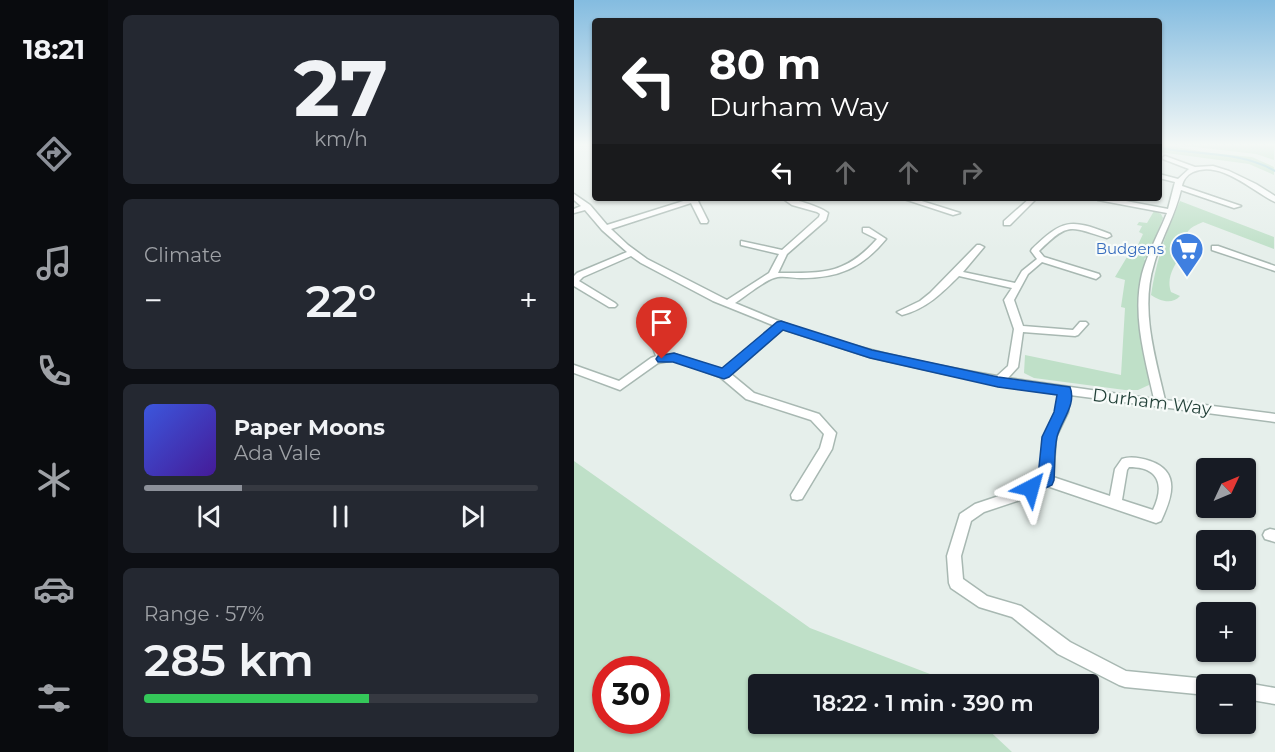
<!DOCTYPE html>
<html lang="en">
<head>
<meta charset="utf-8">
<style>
	body { margin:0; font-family:Montserrat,sans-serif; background:#242831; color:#f1f3f6; height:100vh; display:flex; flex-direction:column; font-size:22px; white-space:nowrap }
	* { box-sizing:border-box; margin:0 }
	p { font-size:20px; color:#9ea1a6 }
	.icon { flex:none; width:33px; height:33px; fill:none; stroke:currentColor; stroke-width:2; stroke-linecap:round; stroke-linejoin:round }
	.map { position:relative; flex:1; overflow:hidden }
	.sheet { display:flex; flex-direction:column; gap:15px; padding:15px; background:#0d0f14; width:466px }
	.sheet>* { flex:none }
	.banner { position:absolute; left:18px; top:18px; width:570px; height:183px; border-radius:6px; box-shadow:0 2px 4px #0004; background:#202124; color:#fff; overflow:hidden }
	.needle { width:39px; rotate:46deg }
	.tools { position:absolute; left:622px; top:458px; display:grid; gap:12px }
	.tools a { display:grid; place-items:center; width:60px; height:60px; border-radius:6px; background:#171b24; box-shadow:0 2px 4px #0004; font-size:30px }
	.speed { position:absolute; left:18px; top:656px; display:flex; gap:12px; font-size:30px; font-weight:700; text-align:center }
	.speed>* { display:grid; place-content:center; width:78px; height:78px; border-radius:50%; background:#171b24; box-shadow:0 2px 4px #0004; line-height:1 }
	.speed .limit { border:9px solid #d22; background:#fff; color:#111 }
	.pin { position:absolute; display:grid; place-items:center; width:51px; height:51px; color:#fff; margin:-62px -26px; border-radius:50% 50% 50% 0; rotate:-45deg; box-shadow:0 0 6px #0007 }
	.pin .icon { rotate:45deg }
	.me { position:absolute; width:66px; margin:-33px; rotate:39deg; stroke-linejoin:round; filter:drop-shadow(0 0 4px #0008) }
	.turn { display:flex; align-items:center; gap:21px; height:126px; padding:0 18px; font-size:27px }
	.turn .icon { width:78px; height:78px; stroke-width:2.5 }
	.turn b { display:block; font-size:42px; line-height:51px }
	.lanes { display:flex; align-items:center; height:57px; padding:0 18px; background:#0003; justify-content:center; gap:30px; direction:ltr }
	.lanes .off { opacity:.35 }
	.big { font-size:45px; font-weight:600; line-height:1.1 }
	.sheet .widget { flex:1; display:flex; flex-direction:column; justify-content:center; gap:9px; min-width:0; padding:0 21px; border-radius:9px; background:#242831 }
	.sheet .dial { align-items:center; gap:0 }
	.dial b { font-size:78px; line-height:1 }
	.song { display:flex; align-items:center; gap:18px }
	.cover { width:72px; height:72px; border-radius:9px; background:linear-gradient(135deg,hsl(230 70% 55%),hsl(260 70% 35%)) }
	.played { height:6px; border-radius:3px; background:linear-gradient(90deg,#8c9099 25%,#363941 25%) }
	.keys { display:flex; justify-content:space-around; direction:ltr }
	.heat { display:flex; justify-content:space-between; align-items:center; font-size:33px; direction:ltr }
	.charge { height:9px; border-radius:4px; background:linear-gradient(90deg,#34c759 57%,#363941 0) }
	.trip { position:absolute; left:174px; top:674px; width:351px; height:60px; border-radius:6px; background:#171b24; box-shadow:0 2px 4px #0004; font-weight:600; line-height:60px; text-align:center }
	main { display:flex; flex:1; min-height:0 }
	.tab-bar { display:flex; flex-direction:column; width:108px; justify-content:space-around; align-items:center; background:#090b0e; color:#9ea1a6 }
	.tab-bar .icon { width:42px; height:42px }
	.tab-bar .on { color:#8c9099 }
	.tab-bar b { font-size:27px; color:#f1f3f6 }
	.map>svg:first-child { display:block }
	.green { fill:#bfe0c8; fill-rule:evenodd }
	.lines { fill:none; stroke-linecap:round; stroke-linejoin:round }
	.stream { stroke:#8ec9d4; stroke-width:2 }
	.minor-casing { stroke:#a8b8b2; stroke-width:3 }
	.minor { fill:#fff; fill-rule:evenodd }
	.route { fill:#1a73e8; stroke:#114b97; stroke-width:1.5 }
	.labels { text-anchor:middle; stroke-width:4.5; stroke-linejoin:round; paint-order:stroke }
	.far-shop-label { font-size:15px; fill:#366cbe; stroke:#f7fbf9; text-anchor:end }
	.street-label { font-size:18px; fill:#24423a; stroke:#f7fbf9 }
</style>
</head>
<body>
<main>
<nav class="tab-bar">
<b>18:21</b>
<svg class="icon on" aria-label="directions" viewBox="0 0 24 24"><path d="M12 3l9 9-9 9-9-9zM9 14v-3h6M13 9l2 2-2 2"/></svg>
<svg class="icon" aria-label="music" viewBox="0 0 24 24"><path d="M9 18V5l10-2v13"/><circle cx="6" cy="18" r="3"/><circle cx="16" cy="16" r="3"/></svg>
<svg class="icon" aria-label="phone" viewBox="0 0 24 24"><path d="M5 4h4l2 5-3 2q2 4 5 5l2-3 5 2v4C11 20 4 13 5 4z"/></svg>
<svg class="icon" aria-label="climate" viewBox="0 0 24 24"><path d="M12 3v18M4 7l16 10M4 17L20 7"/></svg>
<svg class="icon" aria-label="car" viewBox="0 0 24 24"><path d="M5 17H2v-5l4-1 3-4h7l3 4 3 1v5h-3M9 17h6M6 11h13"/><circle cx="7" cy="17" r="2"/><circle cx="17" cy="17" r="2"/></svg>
<svg class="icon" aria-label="filters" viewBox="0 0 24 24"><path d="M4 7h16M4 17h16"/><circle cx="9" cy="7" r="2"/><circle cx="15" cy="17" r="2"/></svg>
</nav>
<section class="sheet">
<div class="widget dial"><b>27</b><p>km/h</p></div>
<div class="widget"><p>Climate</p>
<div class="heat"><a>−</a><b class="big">22°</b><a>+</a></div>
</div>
<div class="widget">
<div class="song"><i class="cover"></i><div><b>Paper Moons</b><p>Ada Vale</p></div></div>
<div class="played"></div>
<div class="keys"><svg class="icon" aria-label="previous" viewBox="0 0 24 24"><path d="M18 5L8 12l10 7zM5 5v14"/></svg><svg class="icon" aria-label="pause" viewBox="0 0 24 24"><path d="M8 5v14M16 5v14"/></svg><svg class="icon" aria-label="next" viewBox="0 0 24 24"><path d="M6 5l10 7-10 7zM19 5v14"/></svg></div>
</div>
<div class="widget"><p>Range · 57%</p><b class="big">285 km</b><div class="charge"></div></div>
</section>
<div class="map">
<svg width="701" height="752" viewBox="0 0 701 752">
	<rect width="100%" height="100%" fill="#e6efeb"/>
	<path class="green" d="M585 144 636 153 678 157 700 167V175L675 164 585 152Z
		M595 144H700V160L682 154Z
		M606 201 700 237V249L629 222C625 224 619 226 616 229 610 234 613 242 610 248 604 263 591 274 597 292L606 296C598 305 586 301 577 295 582 262 592 231 606 201Z
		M580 211 587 214 589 218 574 256 570 259 572 261 566 284 565 309 576 379 575 385 564 390H551L460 378 450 373 451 355 547 375 551 308 547 307 551 280 541 277 559 247H563L569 234 565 232 568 226 563 225 565 222 573 223Z
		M0 461 236 628 356 674 366 684H184V723H407L438 752H0ZM32 669H82V720H32Z"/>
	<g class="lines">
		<path class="stream" d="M585 148C623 155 667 151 701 171"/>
		<g class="minor-casing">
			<path id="minor" d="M591 156 621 167 639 166 655 171 682 184 701 196V202C678 191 647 160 619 172 613 175 609 180 608 186L667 206 660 208 607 190C601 216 587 238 580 264 566 309 581 356 591 400L701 414V422L496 395 494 412 482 437 479 477 536 496 541 469 548 459C557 456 567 458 576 461 608 472 597 499 587 521L582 523 473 486 446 500 410 512 397 521 387 556 389 579 413 596 447 606 496 642 552 671 633 679 639 681 640 684H633V695L551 687 545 685 484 654 438 617 405 607 377 588 375 583 373 556 386 514 401 504 437 492 466 477 470 437 482 412 485 394 428 385 424 386 419 383 376 375 296 357 209 329 157 374 180 393 245 414 262 433 258 449 228 499 223 500 218 499 217 495 246 448 250 434 237 420 172 399 146 377 100 360 84 363 46 390 0 373V365L45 381 77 358 82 356 76 339 81 336 86 339 92 355 100 354 148 370 201 326 139 301 67 263 57 256 9 277 5 281 41 303 43 305 41 307H35L0 286V276L3 273 53 252 28 230 11 210 0 213V209L7 206 0 200V194L16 205 33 225 119 198H129L124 201 134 221 133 223H127L117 203 37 229 54 245 73 259 153 300 195 273 205 254 167 245V241L208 250 245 217 246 214 243 212 218 205 208 198C218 198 245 206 254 213L252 220 213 254 204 273C249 273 271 275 303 239L289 232V228H295L312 239C288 268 265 278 227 278 219 278 207 275 200 278 190 281 170 297 161 303 181 311 201 320 221 327 286 350 355 365 423 376L434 366 440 329 430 300 438 288 385 276C368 293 352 309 328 315L323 312 346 301 356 293 403 245H406L410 247 389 272 441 283 448 271 463 259 457 251 458 249C488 220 496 218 536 234L537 236 533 238C496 227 495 221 465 251L470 257 525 274 526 276 522 279 468 262 454 274 440 300 449 326 499 330 506 322H512L514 324 504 335 501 336 449 332 444 367 434 378 580 399C571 358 558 315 568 274 574 252 585 233 593 213L524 200 521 198H536L594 209 601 182 585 178V174L604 179 615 169 589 159V157ZM555 467C585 467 591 485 579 510L548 500 553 470Z
				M327 198H338L386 213 379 215Z
				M456 198H463L436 225H430V221Z
				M638 246H644L701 266V271L638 250Z
				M696 529 701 530V542L691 539 689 535 691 531Z
				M672 683 701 688V704L672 699V684H669Z"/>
		</g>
		<use href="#minor" class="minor"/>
	</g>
	<linearGradient id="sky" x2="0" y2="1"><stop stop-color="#84bce0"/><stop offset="0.58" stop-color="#f4f8f6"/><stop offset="1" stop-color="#f4f8f6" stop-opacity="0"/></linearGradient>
	<rect width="701" height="249" fill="url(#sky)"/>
	<path class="route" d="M207 321 298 350 424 377 496 387C503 404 487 421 483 437 480 451 481 467 480 480L478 485 457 495 451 493 448 488 451 483 464 477 468 437 480 412 483 395 424 387 296 358 209 330 155 377 150 379 99 362H84L82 359 84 356 100 353 148 368 203 322Z"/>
	<defs>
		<g id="supermarket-pin" transform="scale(1.725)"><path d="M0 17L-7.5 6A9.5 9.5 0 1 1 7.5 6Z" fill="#3f7fe0" stroke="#f7fbf9"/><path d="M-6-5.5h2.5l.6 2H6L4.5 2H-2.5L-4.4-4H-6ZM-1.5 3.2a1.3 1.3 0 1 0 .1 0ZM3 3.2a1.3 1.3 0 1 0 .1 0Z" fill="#fff"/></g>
	</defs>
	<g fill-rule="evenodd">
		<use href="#supermarket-pin" x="613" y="249"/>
	</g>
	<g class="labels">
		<g class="far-shop-label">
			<text x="590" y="254">Budgens</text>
		</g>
		<g class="street-label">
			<text transform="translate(578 402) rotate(7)" y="6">Durham Way</text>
		</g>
	</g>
</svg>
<div class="tools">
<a><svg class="needle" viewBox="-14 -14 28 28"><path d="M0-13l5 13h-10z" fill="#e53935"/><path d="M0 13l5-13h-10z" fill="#9ea1a6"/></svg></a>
<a><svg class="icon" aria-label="sound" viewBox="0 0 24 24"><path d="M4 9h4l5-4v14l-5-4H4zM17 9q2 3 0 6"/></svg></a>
<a>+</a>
<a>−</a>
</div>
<div class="speed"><div class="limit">30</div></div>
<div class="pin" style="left:88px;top:359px;background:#d93025"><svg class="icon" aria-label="arrive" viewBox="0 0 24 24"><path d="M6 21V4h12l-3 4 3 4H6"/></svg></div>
<svg class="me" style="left:457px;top:488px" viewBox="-20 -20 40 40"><path d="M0-17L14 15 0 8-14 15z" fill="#1a73e8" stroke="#fff" stroke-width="4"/></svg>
<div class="trip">18:22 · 1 min · 390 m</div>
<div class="banner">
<div class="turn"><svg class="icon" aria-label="left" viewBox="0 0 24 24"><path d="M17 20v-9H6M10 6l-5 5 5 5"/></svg><div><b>80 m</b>Durham Way</div></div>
<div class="lanes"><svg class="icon" aria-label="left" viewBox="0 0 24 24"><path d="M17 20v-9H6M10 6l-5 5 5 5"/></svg><svg class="icon off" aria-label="ahead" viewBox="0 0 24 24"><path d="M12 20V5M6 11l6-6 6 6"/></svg><svg class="icon off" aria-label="ahead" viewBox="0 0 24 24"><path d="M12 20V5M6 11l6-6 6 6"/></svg><svg class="icon off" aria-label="right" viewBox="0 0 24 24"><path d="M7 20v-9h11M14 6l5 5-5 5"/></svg></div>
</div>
</div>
</main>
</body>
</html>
